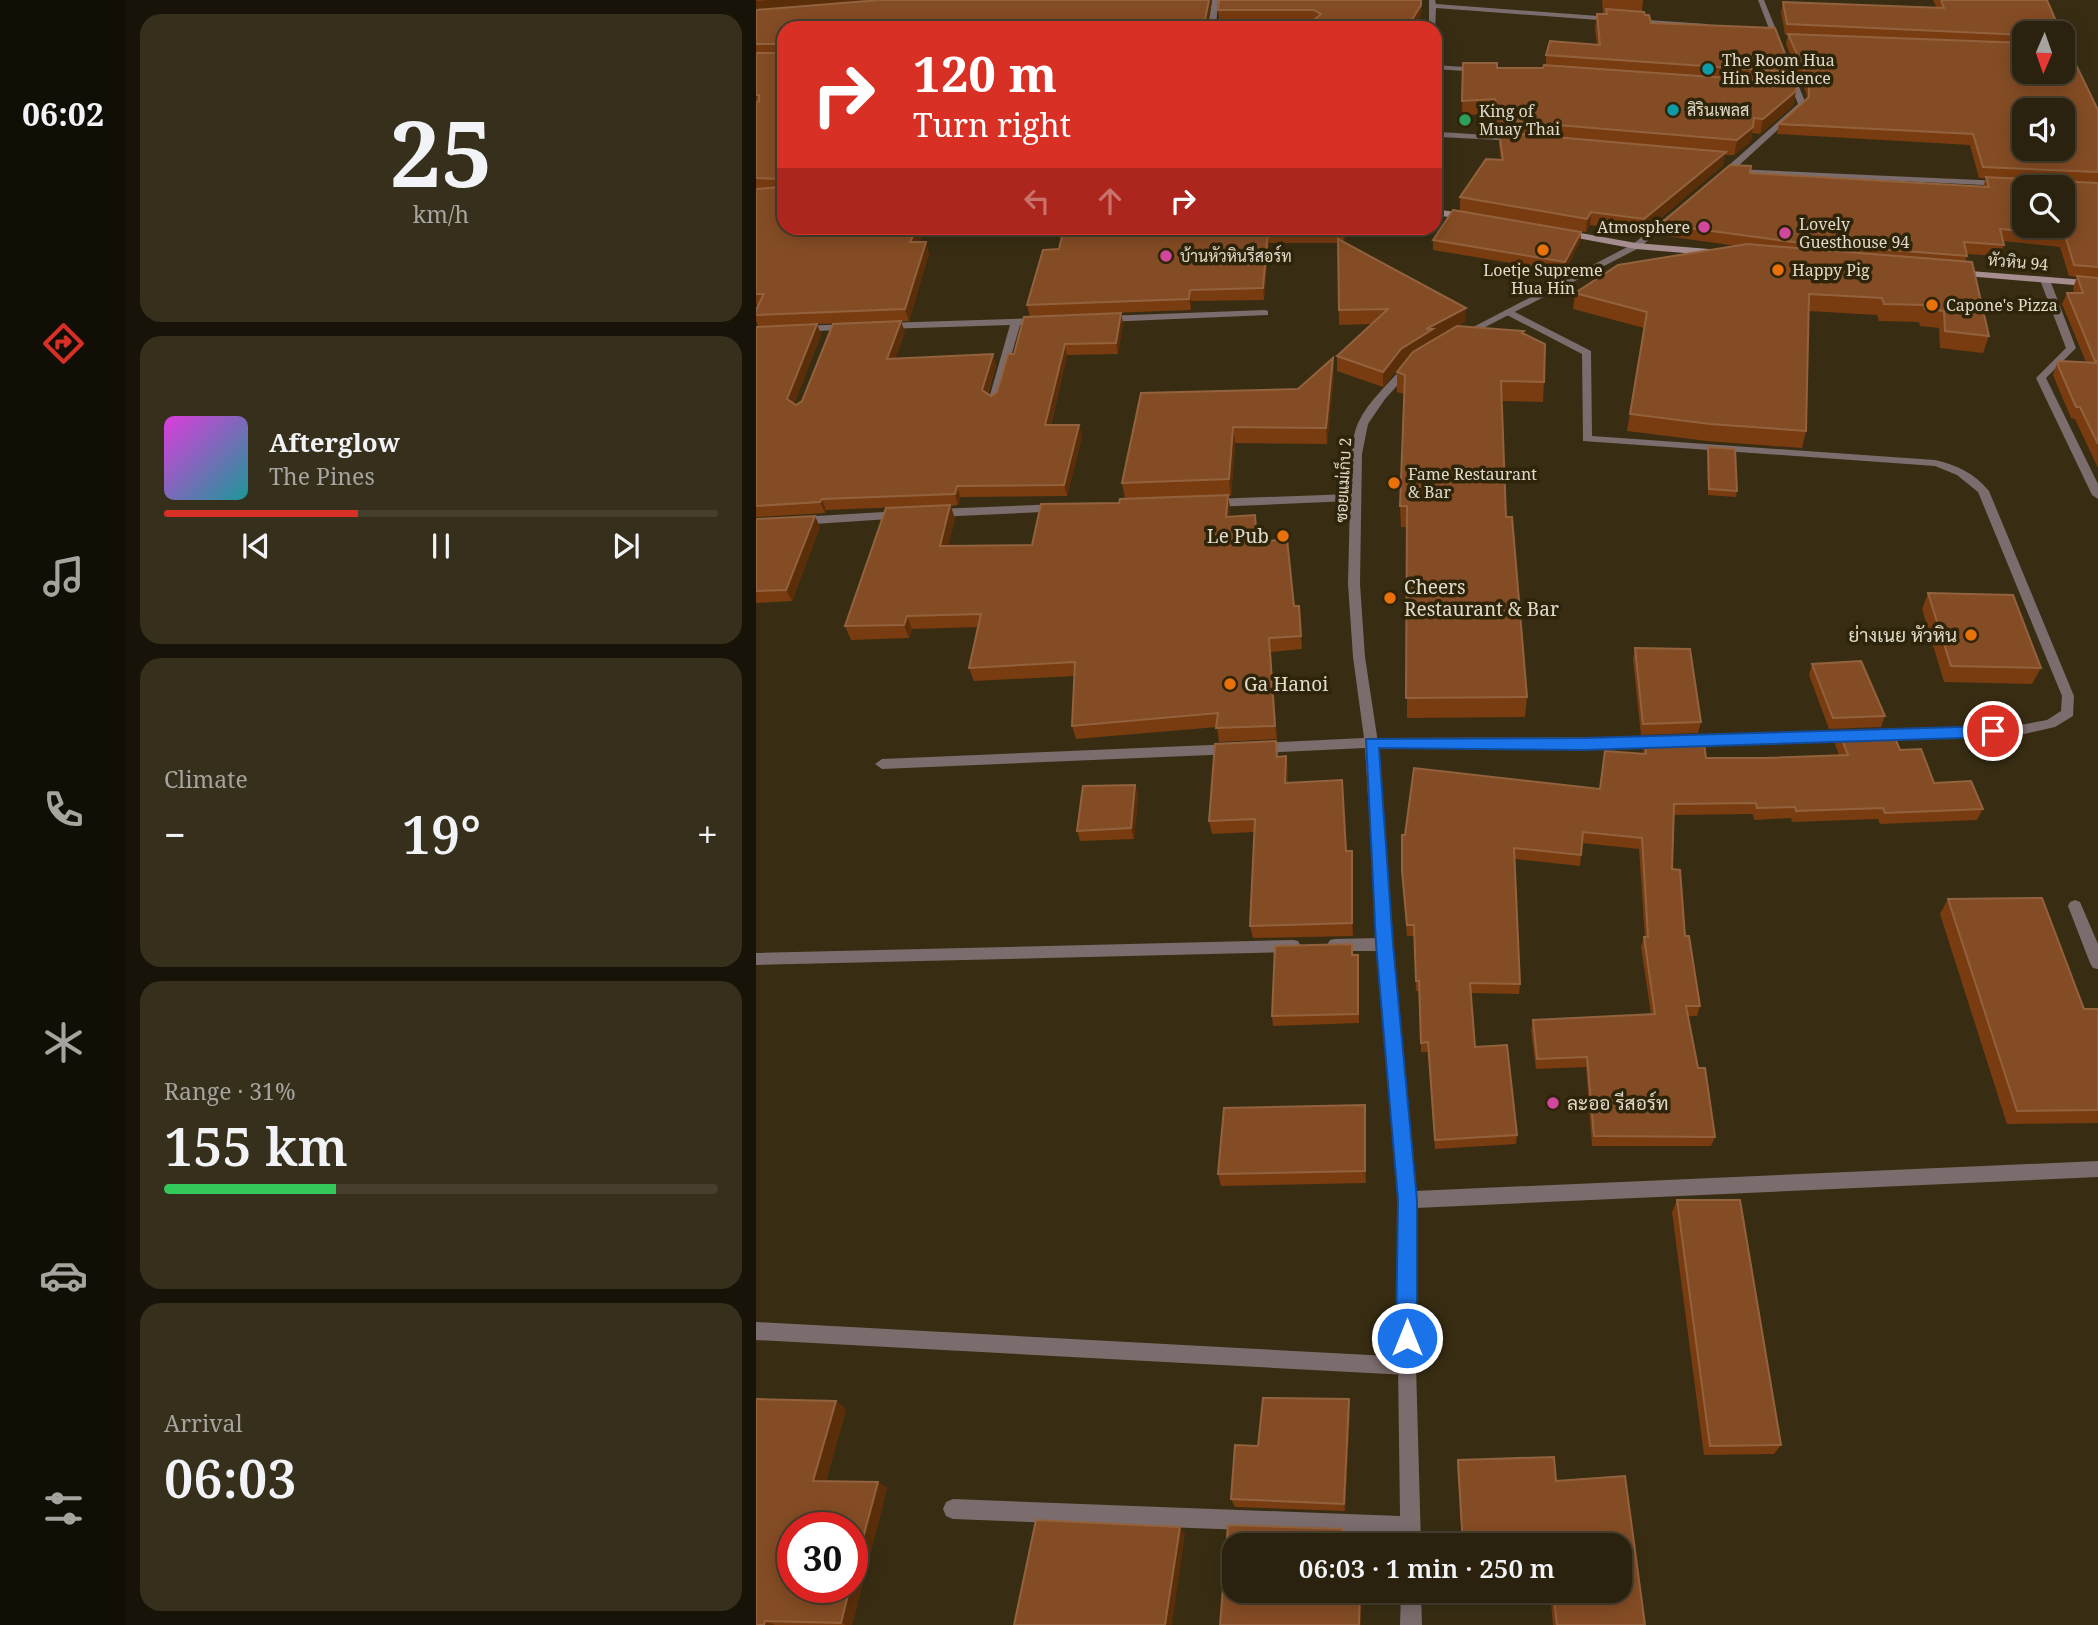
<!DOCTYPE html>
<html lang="en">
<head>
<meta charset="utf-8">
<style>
	body { margin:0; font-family:"Noto Serif",Sarabun,serif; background:#362f1c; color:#f1f3f6; height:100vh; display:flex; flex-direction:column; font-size:26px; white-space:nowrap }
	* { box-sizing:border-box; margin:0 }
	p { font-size:23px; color:#a5a49e }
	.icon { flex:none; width:38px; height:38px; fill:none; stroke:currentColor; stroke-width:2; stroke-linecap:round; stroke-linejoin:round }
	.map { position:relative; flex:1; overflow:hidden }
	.panel { display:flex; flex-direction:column; gap:14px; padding:14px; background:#171308; width:630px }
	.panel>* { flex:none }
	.top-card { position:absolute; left:21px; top:21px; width:665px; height:214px; border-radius:21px; box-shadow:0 4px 18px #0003,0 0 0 2px #463f2e; background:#d93025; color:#fff; overflow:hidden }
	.needle { width:46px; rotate:182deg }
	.tools { position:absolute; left:1256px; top:21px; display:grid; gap:14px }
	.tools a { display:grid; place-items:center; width:63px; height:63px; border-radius:14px; background:#2a220e; box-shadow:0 4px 18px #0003,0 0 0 2px #463f2e; font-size:35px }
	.speed { position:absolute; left:21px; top:1512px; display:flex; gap:14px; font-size:35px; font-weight:700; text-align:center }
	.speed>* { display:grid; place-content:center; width:91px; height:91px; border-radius:50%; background:#2a220e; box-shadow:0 4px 18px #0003,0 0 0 2px #463f2e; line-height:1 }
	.speed .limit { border:10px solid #d22; background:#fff; color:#111 }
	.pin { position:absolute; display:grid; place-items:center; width:60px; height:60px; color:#fff; margin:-30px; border:4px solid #fff; border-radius:50%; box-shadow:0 2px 7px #0007 }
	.me { position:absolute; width:77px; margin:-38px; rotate:0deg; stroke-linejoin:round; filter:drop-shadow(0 0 5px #0008) }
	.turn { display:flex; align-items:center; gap:24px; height:147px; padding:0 21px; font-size:32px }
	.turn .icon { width:91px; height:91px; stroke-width:2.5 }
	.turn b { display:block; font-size:49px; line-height:60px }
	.lanes { display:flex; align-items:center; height:66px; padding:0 21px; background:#0003; justify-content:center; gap:35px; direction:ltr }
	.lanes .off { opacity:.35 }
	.big { font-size:52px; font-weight:600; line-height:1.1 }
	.panel .widget { flex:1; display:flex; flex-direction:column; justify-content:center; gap:10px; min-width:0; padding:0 24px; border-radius:21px; background:#362f1c }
	.panel .dial { align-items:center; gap:0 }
	.dial b { font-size:91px; line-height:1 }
	.song { display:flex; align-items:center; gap:21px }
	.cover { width:84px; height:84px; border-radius:10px; background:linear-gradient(135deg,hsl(300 70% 55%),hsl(180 70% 35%)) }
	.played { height:7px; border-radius:4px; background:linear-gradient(90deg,#d93025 35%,#463f2e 35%) }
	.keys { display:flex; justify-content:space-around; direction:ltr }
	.heat { display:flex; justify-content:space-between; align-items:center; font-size:38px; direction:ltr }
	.charge { height:10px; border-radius:5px; background:linear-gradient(90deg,#34c759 31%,#463f2e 0) }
	.trip { position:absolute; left:466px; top:1533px; width:410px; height:70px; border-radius:21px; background:#2a220e; box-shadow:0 4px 18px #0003,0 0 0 2px #463f2e; font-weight:600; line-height:70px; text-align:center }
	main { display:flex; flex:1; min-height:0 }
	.tabs { display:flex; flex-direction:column; width:126px; justify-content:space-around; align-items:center; background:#110e06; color:#a5a49e }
	.tabs .icon { width:49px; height:49px }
	.tabs .current { color:#d93025 }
	.tabs b { font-size:32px; color:#f1f3f6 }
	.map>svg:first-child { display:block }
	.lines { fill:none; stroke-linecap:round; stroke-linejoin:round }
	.lane { fill:#7b6c6d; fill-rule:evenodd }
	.street { fill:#7b6c6d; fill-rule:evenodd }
	.secondary { fill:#a68e90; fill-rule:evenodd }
	.wall { fill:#793b10 }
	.shaded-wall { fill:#5a2e09 }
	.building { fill:#844c24; stroke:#92623e; stroke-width:2; fill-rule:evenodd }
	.route { fill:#1a73e8; stroke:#114b97; stroke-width:2 }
	.culture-dot { fill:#0f9aa8; stroke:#2e2409; stroke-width:2.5 }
	.leisure-dot { fill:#2e9e5b; stroke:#2e2409; stroke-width:2.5 }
	.hotel-dot { fill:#d1479c; stroke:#2e2409; stroke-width:2.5 }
	.food-dot { fill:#e8710a; stroke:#2e2409; stroke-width:2.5 }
	.labels { text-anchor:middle; stroke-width:7; stroke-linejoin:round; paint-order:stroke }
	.far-poi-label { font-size:16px; fill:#e0dacb; stroke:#2e2409; text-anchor:start }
	.far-street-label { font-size:16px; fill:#e0dacb; stroke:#2e2409 }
	.poi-label { font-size:19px; fill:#e0dacb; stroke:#2e2409; text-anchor:start }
</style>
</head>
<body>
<main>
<nav class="tabs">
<b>06:02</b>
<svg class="icon current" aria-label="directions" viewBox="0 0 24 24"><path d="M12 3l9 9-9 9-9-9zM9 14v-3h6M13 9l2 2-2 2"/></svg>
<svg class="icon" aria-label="music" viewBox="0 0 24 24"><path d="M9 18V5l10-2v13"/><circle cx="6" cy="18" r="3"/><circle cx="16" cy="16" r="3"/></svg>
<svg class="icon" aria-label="phone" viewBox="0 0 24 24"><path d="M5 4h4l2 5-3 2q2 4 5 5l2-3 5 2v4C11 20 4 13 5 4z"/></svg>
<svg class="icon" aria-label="climate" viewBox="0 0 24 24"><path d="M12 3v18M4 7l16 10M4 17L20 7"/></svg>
<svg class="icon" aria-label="car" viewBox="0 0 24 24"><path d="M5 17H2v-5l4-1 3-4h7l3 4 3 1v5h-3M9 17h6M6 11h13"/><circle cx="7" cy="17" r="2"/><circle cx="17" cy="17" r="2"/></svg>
<svg class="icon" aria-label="filters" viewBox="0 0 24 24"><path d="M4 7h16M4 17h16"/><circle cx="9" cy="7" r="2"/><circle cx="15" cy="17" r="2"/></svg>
</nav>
<section class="panel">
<div class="widget dial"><b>25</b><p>km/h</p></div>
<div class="widget">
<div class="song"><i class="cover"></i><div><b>Afterglow</b><p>The Pines</p></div></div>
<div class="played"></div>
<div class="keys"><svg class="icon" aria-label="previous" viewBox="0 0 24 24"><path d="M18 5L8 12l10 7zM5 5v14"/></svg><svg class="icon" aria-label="pause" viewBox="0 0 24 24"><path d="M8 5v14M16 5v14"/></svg><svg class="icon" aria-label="next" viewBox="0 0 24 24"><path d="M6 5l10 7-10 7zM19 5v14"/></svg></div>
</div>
<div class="widget"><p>Climate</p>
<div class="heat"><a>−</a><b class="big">19°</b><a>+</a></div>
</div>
<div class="widget"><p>Range · 31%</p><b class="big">155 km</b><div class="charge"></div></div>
<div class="widget"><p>Arrival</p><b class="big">06:03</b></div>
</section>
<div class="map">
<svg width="1342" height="1625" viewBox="0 0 1342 1625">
	<rect width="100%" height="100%" fill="#382d13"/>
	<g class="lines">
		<path class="lane" d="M749 310H755L835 351 836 436 1179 460C1201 465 1218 473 1233 491L1318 696 1317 716 1299 727 1264 735 1116 738 1114 735 1121 730 1264 725 1291 720 1305 711 1306 696 1222 492 1201 475 1179 466 827 441 826 354 749 314Z
			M1100 731 1107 736 1100 741 928 746 921 741 928 736Z
			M904 737 911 742 904 747 615 748 608 743 615 738Z
			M0 1322 651 1357 658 1359 660 1366 658 1373 651 1375 0 1340Z"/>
		<path class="street" d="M456 0H462L460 28H452Z
			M673 0H679L680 4 856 17 860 19 856 21 680 8 679 30 673 28Z
			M1002 0H1008L1050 104 979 169 1246 181 1249 182V186L974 173 969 178H963V174L1042 104Z
			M877 19 951 24 955 26 951 28 874 23Z
			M679 65 723 68 727 70 723 72 679 69Z
			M679 106 683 108 684 132 762 137 766 139 762 141 684 137 686 212 682 215 679 214Z
			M917 212 921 215 920 217 883 248 708 338 700 336 877 244Z
			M1289 277 1294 280 1320 348 1290 378 1342 484V499L1336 495 1280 378 1310 348 1284 280Z
			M509 310 512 311V315L349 322 344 319 349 316Z
			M284 318 289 321 287 323 264 325 242 402 237 405 232 402 254 325 129 329 124 326 129 323Z
			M95 324 98 325V329L45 332 40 329 45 326Z
			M654 363 659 366 629 399 612 424 606 454 604 584 609 657 622 743 637 944 659 1191 1342 1161V1177L660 1208V1366L665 1545H645V1536L197 1519 190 1516 187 1509 190 1502 197 1499 644 1516 642 1366V1200L622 951H579L574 950 571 945 574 940 579 939 621 938 609 748 501 753 494 748 501 743 608 738 597 657 592 584 594 501 456 507 450 503 456 499 594 494C595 472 593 444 602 423 613 400 634 382 650 364Z
			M303 504 307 505V511L180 517 174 513 180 509Z
			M145 511 151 515 149 518 43 525 37 521 43 517Z
			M478 744 485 749 478 754 126 769 119 764 126 759Z
			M1319 900 1324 902 1342 944V969L1337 968 1334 963 1312 906 1314 902Z
			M537 940 542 941 545 946 542 951 537 952 0 965V953Z
			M645 1591H665L666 1625H644Z"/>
		<path class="secondary" d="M679 209 712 214 716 217 712 220 679 215Z
			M808 230 880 243 965 250 970 253 965 256 880 249 805 235V231Z
			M1201 270 1342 281V287L1198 275 1196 273Z"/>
	</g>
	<path class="wall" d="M0 0H456L452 20H505L463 19 462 10 463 0H666L665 15 657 28H28V228H170L163 242 173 253 153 321 61 324 65 335 38 404 40 405 149 332 139 359 240 365 232 394 235 396 241 392 258 354 367 323 362 354 311 355 295 425H323L326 436 311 496 204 497 202 505 195 506 199 519 192 546 276 545 363 503 369 499 366 483 542 389 577 358 578 374 571 444 479 443 475 496H472L474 508 473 517 502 542 538 606H543L546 649 515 652 521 739 463 742 461 727 320 739 316 726 318 676 218 681 213 668 222 627 156 629 153 638 95 640 89 626 167 506 70 510 69 513 0 517V327L2 326 0 321V310L2 305H0Z
		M846 0H887L886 11 895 23 1036 72 1034 83 1040 91 1037 106 1004 134 996 133 995 141 978 155H969L967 165 887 233 834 225 830 232 704 211V197L745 160 743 145V135L741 134 739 114 706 115 707 63 741 68H787L790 65V55L841 45 839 29 841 14H847Z
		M1177 0H1291L1269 33V72L1342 110V468L1319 419 1315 418 1297 375 1301 363 1330 362 1306 304 1311 293H1318L1317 288 1321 277 1313 276 1304 247 1247 241 1248 245 1244 256 1211 254V256L1209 262 1233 336 1227 353 1184 348 1183 328 1164 326 1163 322 1123 321 1121 315 1053 311 1050 431 1046 448 951 441 871 431 888 328 817 309 819 293 981 246 903 235 904 224 994 173 1227 187 1230 178H1223L1214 145 1021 134 1023 124 1051 99 1050 92 1030 44 1032 35H1029L1025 12 1027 2 1181 8Z
		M380 228H590L588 242 709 322 702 326 768 331V334L788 382 787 402 745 401 750 517 771 697 769 717 651 718V527H645L644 506 648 394 641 392V372L649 362 646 364 627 387 581 371V356L615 324 583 325 582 243H513L508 300 435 301V310L274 316 271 305 303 249Z
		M825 232 824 242 808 272 677 250V240Z
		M952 447 981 491 980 497 952 495 951 452Z
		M0 519 64 527 36 601 0 603Z
		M1172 593 1285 668 1276 684 1188 682 1166 609Z
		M879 648 945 722 942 733 885 735 877 659Z
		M1056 664 1129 716 1125 727 1073 729 1053 675Z
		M1083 732 1144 750 1178 783 1227 809 1221 820 1124 824 1122 819 1036 822 1035 818 998 820 997 814 918 815 916 869 944 1006 941 1016H932L942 1068 959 1137 955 1146H836L830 1067 780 1069 775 1030 777 1020 895 1014 885 947 888 937H889L883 849 826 843 824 866 759 859 764 984 763 994 715 993 719 1047 761 1135 760 1144 679 1149 672 1052H665L664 991H660L658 936H651L647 882 646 835 843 789 887 753 889 738 950 758H1008L1083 755 1079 744Z
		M530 756 532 770V783L590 851 597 864V936L497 938 494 926 499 832 456 834 453 821 522 757Z
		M379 785 382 795 378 839 324 841 321 831Z
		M1192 899 1328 1009H1342V1123L1251 1124 1184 914Z
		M597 955 603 965V1023L517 1026 516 1016Z
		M609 1105 610 1118V1183L465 1186 462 1174Z
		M921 1200 1025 1445 1018 1454 948 1455 916 1212Z
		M593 1399 594 1409 589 1511 479 1507 475 1499 502 1446Z
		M90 1409 70 1481 122 1482 131 1488 96 1625H0Z
		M798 1457 800 1481 869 1476 889 1625H797L794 1591H863V1545H706L701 1468 702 1460Z"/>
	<path class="shaded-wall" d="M15 0H132L0 11V1Z
		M453 0H456L451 28 449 20Z
		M665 0V15L657 28H651Z
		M1040 91 1037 106 1004 134 1007 119Z
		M997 127 995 141 978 155 981 140Z
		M970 152 967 165 887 233 888 219Z
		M835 212 834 225 830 232 831 219Z
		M161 228H170L157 254 154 242Z
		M588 228H590L588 243 587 232Z
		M512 232 513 243 508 300 507 288Z
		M825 232 824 242 808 272 809 262Z
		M170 242 173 253 153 321 149 309Z
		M434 290 435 301V310L433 299Z
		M710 308 709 322 677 340V344L646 364 627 387V372L645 349 670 329Z
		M365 313 367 323 362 354 360 343Z
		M145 321 149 332 135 370 131 359Z
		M61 324 65 335 36 410 31 399Z
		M309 344 311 355 292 436 289 425Z
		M237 354 240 365 229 401 226 390Z
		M577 358 578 374 571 444 570 428Z
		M323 425 326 436 311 496 308 485Z
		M477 427 479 443 475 496 473 479Z
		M201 486 204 497 202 505 199 494Z
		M472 495 474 508 472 530 470 517Z
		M66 499 70 510 69 513 64 502Z
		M194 505 199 519 189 559 184 546Z
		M59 516 64 527 36 601 30 590Z
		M151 616 156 629 153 638 148 625Z
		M513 638 515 652 521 739 519 726Z
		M530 756 532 770 531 797 529 783Z
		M379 785 382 795 378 839 375 828Z
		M596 851 597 864V936L596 923Z
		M609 1105 610 1118V1183L609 1171Z
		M593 1399 594 1409 589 1511 588 1504Z
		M80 1401 90 1409 68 1488 57 1481Z
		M122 1482 131 1488 96 1625H90L85 1623 94 1587H96V1579Z
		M424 1527 429 1534 416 1625H409Z
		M604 1591H606L605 1625H603Z
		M9 1621 19 1625H8Z"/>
	<path class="building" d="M124 0H453L449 20H558L565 14 558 10H462L463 0H665V5L651 28H28V228H161L154 242H170L149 309 0 315V310L8 294H0V189L26 187 24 179 0 178V102L3 101V95H0V53H24L27 51 25 44H0V10Z
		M1185 0H1291L1305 33H1269V35L1031 24 1027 2 1188 8Z
		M850 9 888 12 889 15H893L895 23 1019 28 1036 72 790 55 794 41 844 45 841 14H851Z
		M1032 34 1269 43V72H1307V38L1342 110V172L1227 167 1217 134 1023 124 1053 97V81ZM1269 110H1307V149H1269Z
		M707 63H741V68H787L788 65 1040 83V91L1007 119 998 118 997 127 981 140 742 120 739 99 706 101Z
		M743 132 970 152 888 219 835 212 831 219 704 197 730 159 747 160Z
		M974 165 995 166 994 173 1233 187 1230 177 1342 183V267L1318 265 1309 235 1244 229 1248 245 1208 242 1211 256 1037 242 904 224ZM1269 187H1307V226H1269Z
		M697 210 825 232 809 262 677 240Z
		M308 228H377H376H588L587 232H512L507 288 434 290 433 299 271 305 287 250 303 249Z
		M582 239 710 308 670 329H677L645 349 627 372 581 356 632 309 583 310Z
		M991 244 1216 262 1233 336 1189 331 1188 311 1169 309 1168 305 1128 304 1126 298 1053 294 1050 431 954 424 874 414 891 312 819 293 862 265Z
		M1321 276 1342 278V361H1339L1311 293H1327Z
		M365 313 360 343 309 344 289 425H323L308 485 201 486 199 494 66 499 64 502 0 506V327L61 324 31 399 40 405 46 401 77 324 145 321 131 359 237 354 226 390 235 396 241 392 252 354H258L268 317Z
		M701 326 768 331 766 333 789 344 788 382 745 381 750 517H756L771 697 650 698 651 506H644L649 375 641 372 657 352Z
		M577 358 570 428 477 427 473 479 366 483 385 393 542 389Z
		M1304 361 1342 363V444L1324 407H1320L1301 363Z
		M952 447 979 449 981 491 953 489Z
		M472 495 470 517 499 515 501 542 531 539 538 606H543L545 636 513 638 519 726 460 728 462 713 316 726 319 662 213 668 225 614 151 616 148 625 89 626 130 508 194 505 184 546 276 545 285 504 363 503 364 499Z
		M59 516 30 590 0 591V519Z
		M1172 593 1257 595 1285 668 1195 666Z
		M879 648 934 649 945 722 887 724Z
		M1105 661 1129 716 1077 718 1056 664Z
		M1136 731 1144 750 1165 749 1178 783 1215 781 1227 809 1129 813 1127 808 1040 811 1039 807 1001 808 1000 803 918 804 916 869 924 870 929 936H933L944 1006H930L942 1068H949L959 1137 838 1136 831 1057 781 1059 777 1020 899 1014 888 937H892L886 838 827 832 825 855 758 848 764 984 714 983 719 1047 751 1045 761 1135 679 1140 672 1042 665 1043 663 981H660L658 925H651L646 871V835H649L658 768 844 789 849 751 890 754 889 738 947 737 950 758H1008L1092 755 1083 732Z
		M520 741 521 757 530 756 529 783 586 780 590 851H596V923L494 926 499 819 453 821 459 744Z
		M379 785 375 828 321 831 327 786Z
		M1286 898 1328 1009H1342V1110L1261 1111 1192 899Z
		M596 944V955H602V1014L516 1016 519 946Z
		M609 1105V1171L462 1174 468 1108Z
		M921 1200H984L1025 1445 954 1446Z
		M507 1398 593 1399 588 1504 475 1499 479 1445 502 1446Z
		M0 1399 80 1401 57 1481 122 1482 96 1579V1528H37V1587H94L85 1623 9 1621 8 1625H0Z
		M798 1457 800 1481 869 1476 889 1625H801L797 1591H863V1545H792V1541L707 1545 702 1460Z
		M280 1520 424 1527 409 1625H258Z
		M472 1525 586 1529V1533H606L605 1545H478V1591H604L603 1625H464Z"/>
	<path class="route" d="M1237 726 1245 731 1237 737 828 750 623 748 637 944 661 1200V1338L658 1346 651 1349 643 1346 640 1338 642 1200 620 944 610 739 828 738Z"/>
	<g class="culture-dot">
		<circle cx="952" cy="69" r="7"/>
		<circle cx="917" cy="110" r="7"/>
	</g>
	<circle class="leisure-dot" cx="709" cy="120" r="7"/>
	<g class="hotel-dot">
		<circle cx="948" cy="227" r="7"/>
		<circle cx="1029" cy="233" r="7"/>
		<circle cx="410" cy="256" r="7"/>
		<circle cx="797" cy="1103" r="7"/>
	</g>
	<g class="food-dot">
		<circle cx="787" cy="250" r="7"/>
		<circle cx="1022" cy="270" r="7"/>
		<circle cx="1176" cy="305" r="7"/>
		<circle cx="638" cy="483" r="7"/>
		<circle cx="527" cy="536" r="7"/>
		<circle cx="634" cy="598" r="7"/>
		<circle cx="1215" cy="635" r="7"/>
		<circle cx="474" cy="684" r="7"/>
	</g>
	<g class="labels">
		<g class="far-poi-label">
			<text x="966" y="66">The Room Hua<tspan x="966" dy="18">Hin Residence</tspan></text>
			<text x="931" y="116">สิรินเพลส</text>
			<text x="723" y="117">King of<tspan x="723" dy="18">Muay Thai</tspan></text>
			<text x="1043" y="230">Lovely<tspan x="1043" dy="18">Guesthouse 94</tspan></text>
			<text x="934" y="233" text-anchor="end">Atmosphere</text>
			<text x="424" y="262">บ้านหัวหินรีสอร์ท</text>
			<text x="787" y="276" text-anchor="middle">Loetje Supreme<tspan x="787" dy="18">Hua Hin</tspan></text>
			<text x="1036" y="276">Happy Pig</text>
			<text x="1190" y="311">Capone's Pizza</text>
			<text x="652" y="480">Fame Restaurant<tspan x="652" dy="18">&amp; Bar</tspan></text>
		</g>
		<g class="far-street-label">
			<text transform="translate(1262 262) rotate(5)" y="6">หัวหิน 94</text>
			<text transform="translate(587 480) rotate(-87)" y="6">ซอยแม่เก็บ 2</text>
		</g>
		<g class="poi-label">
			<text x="513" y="543" text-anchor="end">Le Pub</text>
			<text x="648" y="594">Cheers<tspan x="648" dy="22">Restaurant &amp; Bar</tspan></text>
			<text x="1201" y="642" text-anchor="end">ย่างเนย หัวหิน</text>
			<text x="488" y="691">Ga Hanoi</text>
			<text x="811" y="1110">ละออ รีสอร์ท</text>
		</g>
	</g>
</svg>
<div class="tools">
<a><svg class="needle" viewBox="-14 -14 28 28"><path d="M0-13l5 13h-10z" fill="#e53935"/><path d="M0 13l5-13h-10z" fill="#a5a49e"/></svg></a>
<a><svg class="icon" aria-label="sound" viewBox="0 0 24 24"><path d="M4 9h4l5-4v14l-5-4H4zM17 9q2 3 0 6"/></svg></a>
<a><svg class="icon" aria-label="search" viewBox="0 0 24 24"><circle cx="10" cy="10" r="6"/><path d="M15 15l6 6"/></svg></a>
</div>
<div class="speed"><div class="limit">30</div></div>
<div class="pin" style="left:1237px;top:731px;background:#d93025"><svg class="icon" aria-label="arrive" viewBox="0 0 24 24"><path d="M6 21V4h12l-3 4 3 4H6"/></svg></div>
<svg class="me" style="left:651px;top:1338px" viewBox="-20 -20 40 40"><circle r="17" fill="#1a73e8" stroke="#fff" stroke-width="3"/><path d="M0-11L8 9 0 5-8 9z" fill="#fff"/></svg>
<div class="trip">06:03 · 1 min · 250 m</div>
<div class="top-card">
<div class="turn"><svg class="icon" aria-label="right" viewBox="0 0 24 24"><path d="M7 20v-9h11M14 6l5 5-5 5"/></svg><div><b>120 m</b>Turn right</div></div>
<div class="lanes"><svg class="icon off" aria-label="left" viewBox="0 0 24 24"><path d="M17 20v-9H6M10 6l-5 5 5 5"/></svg><svg class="icon off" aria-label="ahead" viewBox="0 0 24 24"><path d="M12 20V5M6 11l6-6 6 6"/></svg><svg class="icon" aria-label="right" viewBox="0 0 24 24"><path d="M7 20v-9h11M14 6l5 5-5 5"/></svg></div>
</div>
</div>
</main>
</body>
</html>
